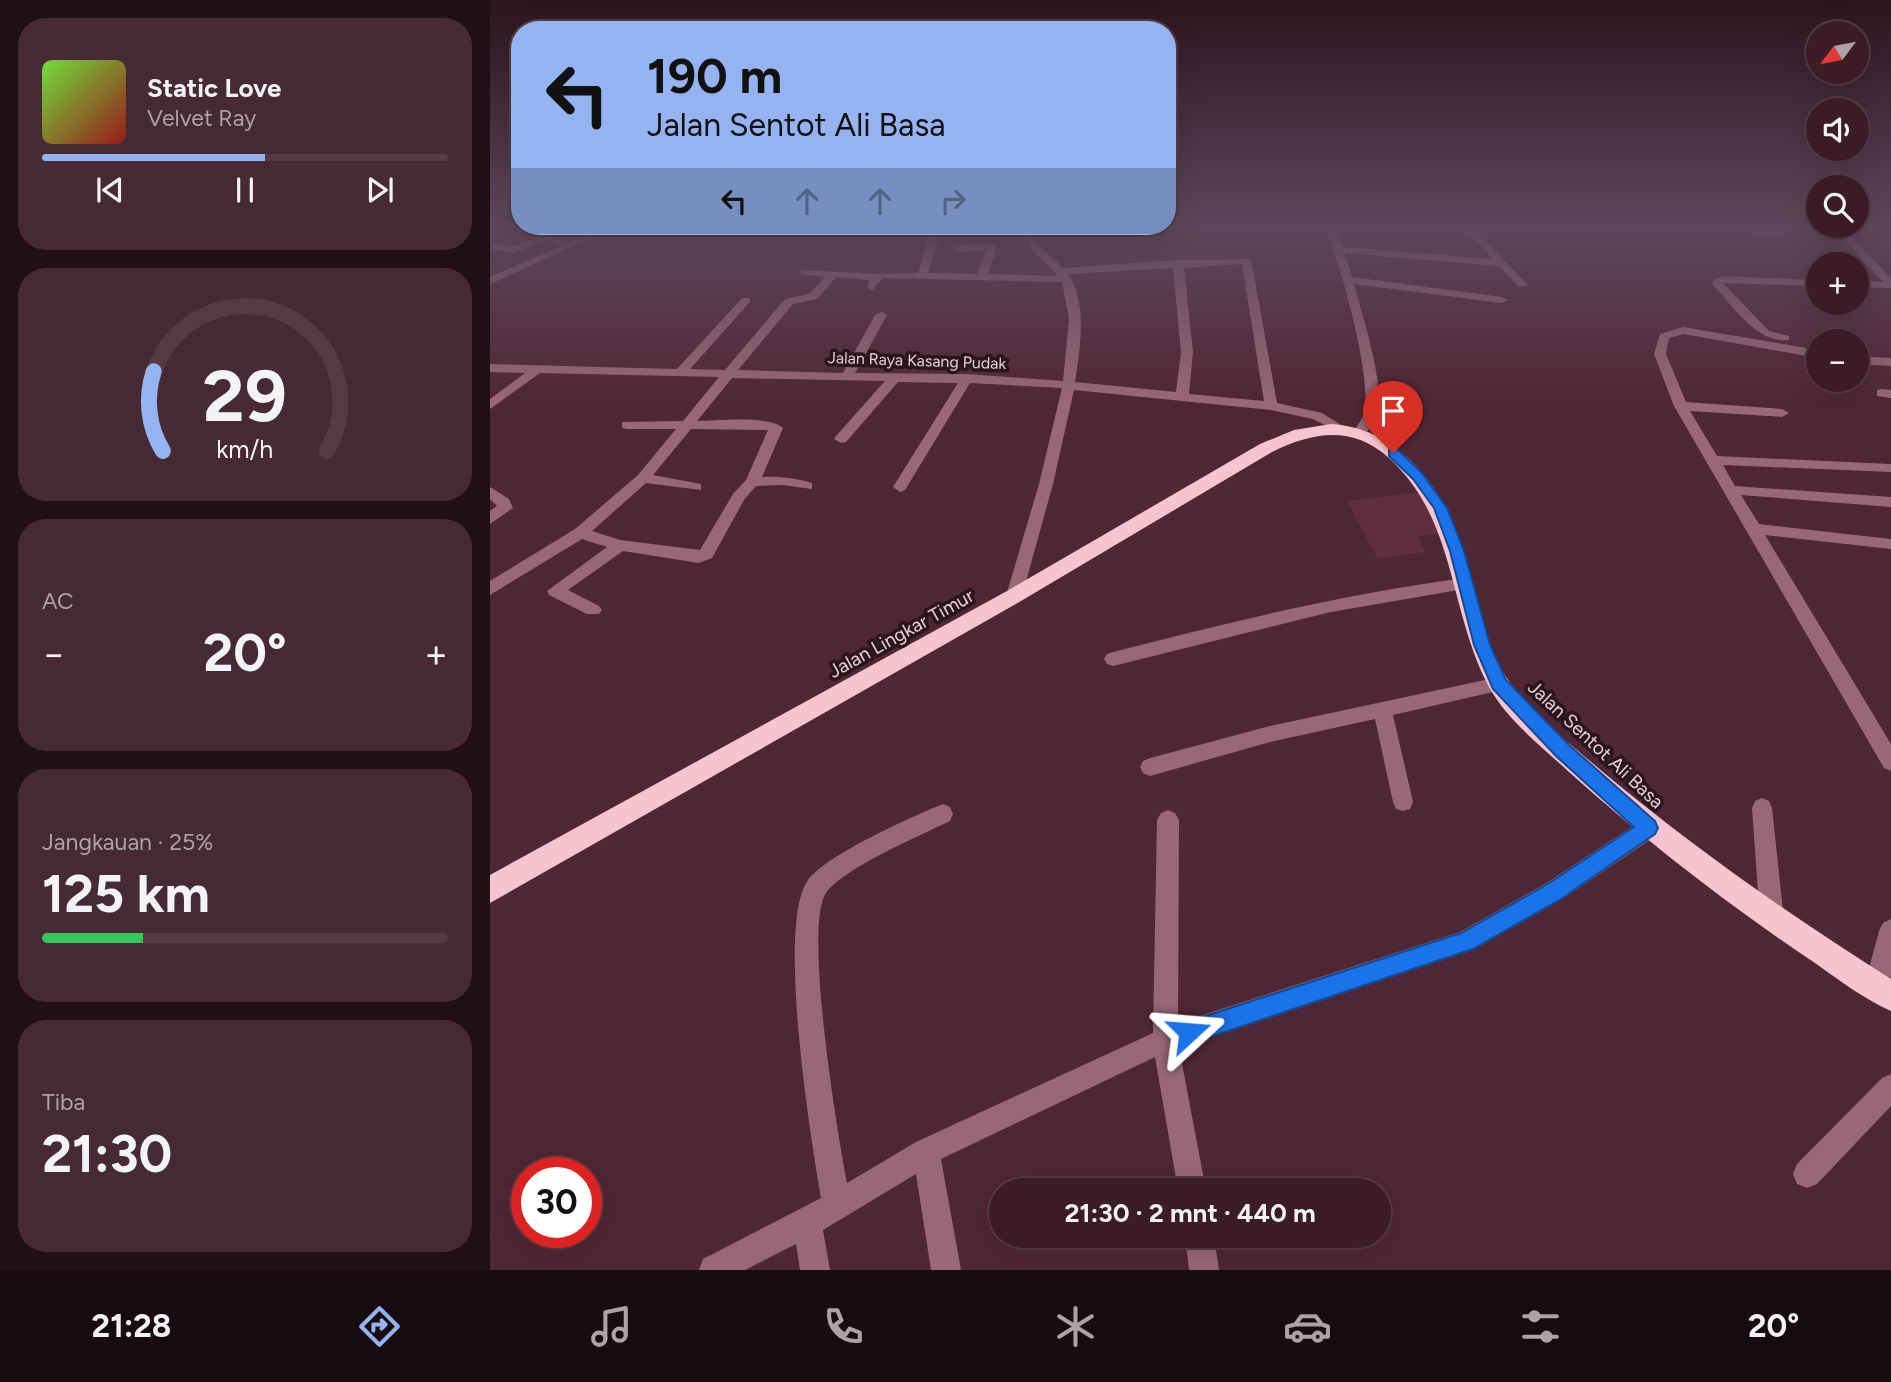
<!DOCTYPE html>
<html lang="id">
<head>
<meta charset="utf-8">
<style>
	body { margin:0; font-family:Figtree,sans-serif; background:#472a33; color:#f1f3f6; height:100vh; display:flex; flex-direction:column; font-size:26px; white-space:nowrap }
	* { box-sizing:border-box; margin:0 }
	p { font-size:23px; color:#aca2a7 }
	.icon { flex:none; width:38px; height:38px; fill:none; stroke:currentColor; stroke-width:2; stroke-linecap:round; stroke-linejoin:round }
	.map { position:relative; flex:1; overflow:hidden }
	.sheet { display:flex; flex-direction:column; gap:18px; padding:18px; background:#211015; width:490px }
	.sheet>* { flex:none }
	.top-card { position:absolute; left:21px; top:21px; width:665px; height:214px; border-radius:28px; box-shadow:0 7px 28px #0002,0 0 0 2px #553b44; background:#95b2f1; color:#111; overflow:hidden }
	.needle { width:46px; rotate:238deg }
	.tools { position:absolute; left:1316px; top:21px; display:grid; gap:14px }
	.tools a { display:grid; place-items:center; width:63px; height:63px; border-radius:50%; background:#3c1d27; box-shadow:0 7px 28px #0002,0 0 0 2px #553b44; font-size:35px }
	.speed { position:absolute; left:21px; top:1157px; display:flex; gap:14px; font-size:35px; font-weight:700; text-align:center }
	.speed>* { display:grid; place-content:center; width:91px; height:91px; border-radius:50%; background:#3c1d27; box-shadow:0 7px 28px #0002,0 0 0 2px #553b44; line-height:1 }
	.speed .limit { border:10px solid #d22; background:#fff; color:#111 }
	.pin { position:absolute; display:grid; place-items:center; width:60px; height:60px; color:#fff; margin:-72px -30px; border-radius:50% 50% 50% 0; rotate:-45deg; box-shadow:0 0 7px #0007 }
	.pin .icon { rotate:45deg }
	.me { position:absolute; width:77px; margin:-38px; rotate:71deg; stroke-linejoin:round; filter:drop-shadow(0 0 5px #0008) }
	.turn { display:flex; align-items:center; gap:24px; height:147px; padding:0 21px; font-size:32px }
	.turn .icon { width:91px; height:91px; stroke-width:2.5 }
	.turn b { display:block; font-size:49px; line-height:60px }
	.lanes { display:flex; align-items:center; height:66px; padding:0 21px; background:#0003; justify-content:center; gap:35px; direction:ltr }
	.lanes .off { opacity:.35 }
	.big { font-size:52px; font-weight:700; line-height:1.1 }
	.sheet .widget { flex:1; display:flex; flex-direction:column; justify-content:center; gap:10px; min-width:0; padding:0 24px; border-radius:28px; background:#472a33 }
	.sheet .dial { align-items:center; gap:0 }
	.dial svg { height:182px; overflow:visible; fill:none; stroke:#553b44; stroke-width:7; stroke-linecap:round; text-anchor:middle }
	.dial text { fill:#f1f3f6; stroke:none }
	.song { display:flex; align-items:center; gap:21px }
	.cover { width:84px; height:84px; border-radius:10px; background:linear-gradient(135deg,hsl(100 70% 55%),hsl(0 70% 35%)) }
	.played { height:7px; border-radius:4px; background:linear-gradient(90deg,#95b2f1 55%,#553b44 55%) }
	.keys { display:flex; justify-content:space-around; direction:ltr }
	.heat { display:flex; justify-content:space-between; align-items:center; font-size:38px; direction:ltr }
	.charge { height:10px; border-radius:5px; background:linear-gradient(90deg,#34c759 25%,#553b44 0) }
	.trip { position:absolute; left:499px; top:1178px; width:402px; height:70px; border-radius:35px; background:#3c1d27; box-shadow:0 7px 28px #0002,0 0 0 2px #553b44; font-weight:700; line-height:70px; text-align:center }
	.tab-bar { display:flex; height:112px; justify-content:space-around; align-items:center; background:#180c10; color:#aca2a7 }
	.tab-bar .icon { width:49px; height:49px }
	.tab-bar .on { color:#95b2f1 }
	.tab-bar b { font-size:32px; color:#f1f3f6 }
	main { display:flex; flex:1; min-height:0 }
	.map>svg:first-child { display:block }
	.built { fill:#5f2f3e }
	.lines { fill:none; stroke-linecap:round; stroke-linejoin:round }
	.minor { fill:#996876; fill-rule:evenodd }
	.highway { fill:#f6c4d1; fill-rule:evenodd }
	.route { fill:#1a73e8; stroke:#114b97; stroke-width:2 }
	.labels { text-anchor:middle; stroke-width:7; stroke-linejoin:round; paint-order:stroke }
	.far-street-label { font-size:16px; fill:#e8cdd4; stroke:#2a171c }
	.street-label { font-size:19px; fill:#e8cdd4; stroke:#2a171c }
</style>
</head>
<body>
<main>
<section class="sheet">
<div class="widget">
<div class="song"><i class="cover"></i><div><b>Static Love</b><p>Velvet Ray</p></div></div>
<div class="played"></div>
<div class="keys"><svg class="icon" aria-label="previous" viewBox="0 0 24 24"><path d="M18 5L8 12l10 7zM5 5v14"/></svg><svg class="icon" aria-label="pause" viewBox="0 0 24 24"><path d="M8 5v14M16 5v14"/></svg><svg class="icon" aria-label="next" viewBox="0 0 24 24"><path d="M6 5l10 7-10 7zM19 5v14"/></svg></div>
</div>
<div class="widget dial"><svg viewBox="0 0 100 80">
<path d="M14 69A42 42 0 1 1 86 69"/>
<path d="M14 69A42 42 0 0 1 10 34" stroke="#95b2f1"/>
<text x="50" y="56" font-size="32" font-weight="700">29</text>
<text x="50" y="72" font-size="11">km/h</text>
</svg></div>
<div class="widget"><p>AC</p>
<div class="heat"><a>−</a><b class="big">20°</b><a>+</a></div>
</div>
<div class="widget"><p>Jangkauan · 25%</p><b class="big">125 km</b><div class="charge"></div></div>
<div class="widget"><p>Tiba</p><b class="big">21:30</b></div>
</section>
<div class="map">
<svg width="1401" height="1270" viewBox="0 0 1401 1270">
	<rect width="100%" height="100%" fill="#502734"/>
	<path class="built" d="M929 492 949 534 928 536 935 552 888 559 857 501Z"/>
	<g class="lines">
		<path class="minor" d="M10 226C35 226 62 241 81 241 96 240 109 226 128 226L0 284V277L73 245 56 240 23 253 0 248V242L22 247 46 237Z
			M143 226H158L184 236 179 239Z
			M371 226H381L373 236H367Z
			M446 226H456L450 234 438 273 487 274 496 250 468 252 463 249C473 243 497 241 507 246L498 274 568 276 541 248 530 226H540L548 244 573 268 688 260 761 259 787 403 832 413 854 427 847 431 823 419 781 410 584 390 563 484 532 596 524 602 516 596 549 484 572 388 480 383 415 490 410 492 403 487 468 383 408 382 356 442 351 443 344 439 346 436 395 381 242 378 207 421C228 421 278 415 293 428L272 477C290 476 304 478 322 483V489L293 485 266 486 254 500 222 558 209 563 133 551 78 590 109 606 112 610 109 614H97L59 595 57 591 117 547 92 539 0 595V581L85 529 148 475 186 429H137L132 428V422L193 421 229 377 50 373 0 409V399L35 373 0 372V364L187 369 252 298H260V302L200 369 235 370 295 299 319 294 335 277 311 274V270L386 274 428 273 440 233ZM752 264 774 401 699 394 703 352 694 268ZM683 268 691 352 686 392 585 382C590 350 598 302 578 274ZM346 277 380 280 377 287 382 290 393 278 572 282 579 319 573 381 477 374 365 373 397 315 391 312 385 315 353 373 248 370 303 304 327 299ZM201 429 278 430 256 480 243 494 210 550 130 540 102 531 156 483 211 490V484L163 475Z
			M597 226H634L606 233Z
			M835 226H845L853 247 1002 259 971 226H981L1038 285 1029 287 1009 266 855 253 862 277 1012 297 1018 300 1012 303 864 284C872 314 894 382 888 410 886 419 880 427 875 435L870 436 863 432C868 425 874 417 875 408 880 369 850 264 835 226Z
			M1092 226H1120L1089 231V227Z
			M1183 226H1194L1189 229Z
			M1251 226H1262L1270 232 1316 226 1321 229 1268 238Z
			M1341 226H1351L1401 278V288L1367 287V281L1393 282Z
			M1233 276 1328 280V286L1233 283 1279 331 1299 336V340C1267 344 1243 306 1223 285V281Z
			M1193 327 1328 350V358L1194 334 1179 338 1176 354 1196 402 1292 409 1299 413 1292 417 1200 411 1227 456 1401 464V472L1233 465 1245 486 1401 497V507L1251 495 1269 524 1401 539V549L1275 535 1401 744V771L1394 768 1184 406 1164 354 1170 334Z
			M1367 356 1401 358V366L1367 364Z
			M1392 389 1401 390V398L1387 396V390Z
			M0 487 19 499 23 508 0 524V511L7 506 0 499Z
			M974 578 980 580 982 584 980 588 841 612 623 666 617 664 614 659 617 654 623 652C739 622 855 594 974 578Z
			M1009 677 1016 679 1018 684 1016 689 903 715 923 802 920 809 913 811 906 809 903 802 885 719 780 742 660 776 653 773 650 767 653 761 660 758 780 726Z
			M1272 798 1279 801 1282 808 1294 920 1290 928 1282 932 1274 928 1270 920 1262 808 1265 801Z
			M453 804 460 807 463 814 460 821C430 836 355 867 336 893 313 926 348 1137 357 1183L426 1142 663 1033 667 820 671 813 678 810 685 813 689 820 688 1023 970 932 1055 884 1151 821 1159 818 1167 821 1170 828 1167 835 1071 900 983 950 689 1048 716 1190H688L665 1057 451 1159 471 1270H441L426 1174 333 1230 340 1270H310L306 1244 255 1270H209L213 1259 331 1198C321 1140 286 924 318 880 336 855 423 816 453 804Z
			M1401 919V976L1395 996 1386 999 1377 996 1374 987 1389 931 1393 923Z
			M1401 1074V1106L1327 1184 1317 1188 1307 1184 1303 1174 1307 1164 1392 1078Z
			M695 1236H724L729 1270H699Z"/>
		<path class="highway" d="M841 424C872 426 897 438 920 460 988 525 971 609 1018 680 1043 716 1080 744 1113 772 1204 848 1301 916 1401 979V1011C1374 999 1349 980 1325 963 1238 905 1156 841 1079 772 1051 746 1018 721 999 687 958 610 967 520 899 458 862 425 823 432 782 452L531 601 0 903V875L517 591 770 444 804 430Z"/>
	</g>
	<linearGradient id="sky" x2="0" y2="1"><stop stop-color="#2c151d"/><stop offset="0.56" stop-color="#5e475c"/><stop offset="1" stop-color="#5e475c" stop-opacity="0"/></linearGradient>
	<rect width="1401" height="404" fill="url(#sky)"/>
	<path class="route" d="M899 450H908L932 473 957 508 974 551 1000 645 1016 680 1079 745 1165 821 1168 828 1165 834 1071 899 983 949 699 1044 691 1040 688 1032 691 1024 971 933 1056 885 1144 827 1066 756 1003 689 984 645 960 551 944 508 923 479 899 456Z"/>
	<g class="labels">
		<g class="far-street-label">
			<text transform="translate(427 360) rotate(2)" y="6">Jalan Raya Kasang Pudak</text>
		</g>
		<g class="street-label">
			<text transform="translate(411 633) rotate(-29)" y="7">Jalan Lingkar Timur</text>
			<text transform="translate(1106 744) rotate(43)" y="7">Jalan Sentot Ali Basa</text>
		</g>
	</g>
</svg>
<div class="tools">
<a><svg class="needle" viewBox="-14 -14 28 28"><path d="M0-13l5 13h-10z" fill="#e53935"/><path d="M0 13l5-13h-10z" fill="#aca2a7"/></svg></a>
<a><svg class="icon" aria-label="sound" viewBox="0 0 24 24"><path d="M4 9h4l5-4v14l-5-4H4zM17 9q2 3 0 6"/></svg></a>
<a><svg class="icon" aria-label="search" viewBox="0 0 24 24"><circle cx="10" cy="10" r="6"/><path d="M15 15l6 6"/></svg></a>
<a>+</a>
<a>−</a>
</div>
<div class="speed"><div class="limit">30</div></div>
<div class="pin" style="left:903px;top:453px;background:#d93025"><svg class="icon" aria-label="arrive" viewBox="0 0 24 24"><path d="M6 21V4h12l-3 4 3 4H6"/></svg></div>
<svg class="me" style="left:699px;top:1032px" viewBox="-20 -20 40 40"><path d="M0-17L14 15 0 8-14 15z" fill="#1a73e8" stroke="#fff" stroke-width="4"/></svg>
<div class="trip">21:30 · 2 mnt · 440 m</div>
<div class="top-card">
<div class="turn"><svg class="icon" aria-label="left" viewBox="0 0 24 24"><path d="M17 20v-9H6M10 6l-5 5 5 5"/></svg><div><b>190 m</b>Jalan Sentot Ali Basa</div></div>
<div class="lanes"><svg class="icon" aria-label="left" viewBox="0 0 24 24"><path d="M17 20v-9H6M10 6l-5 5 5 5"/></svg><svg class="icon off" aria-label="ahead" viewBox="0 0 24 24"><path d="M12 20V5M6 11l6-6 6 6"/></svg><svg class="icon off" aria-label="ahead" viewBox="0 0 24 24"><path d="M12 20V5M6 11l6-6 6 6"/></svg><svg class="icon off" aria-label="right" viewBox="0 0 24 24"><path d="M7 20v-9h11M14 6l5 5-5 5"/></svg></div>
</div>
</div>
</main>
<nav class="tab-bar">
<b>21:28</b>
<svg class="icon on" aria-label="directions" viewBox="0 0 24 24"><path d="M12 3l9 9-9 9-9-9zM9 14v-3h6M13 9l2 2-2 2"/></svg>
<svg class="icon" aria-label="music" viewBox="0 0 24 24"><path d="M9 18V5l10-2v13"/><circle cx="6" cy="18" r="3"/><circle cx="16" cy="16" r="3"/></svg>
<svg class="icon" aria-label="phone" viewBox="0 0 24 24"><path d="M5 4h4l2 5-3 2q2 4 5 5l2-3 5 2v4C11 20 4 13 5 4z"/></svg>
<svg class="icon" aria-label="climate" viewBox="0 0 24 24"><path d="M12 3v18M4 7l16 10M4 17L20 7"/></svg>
<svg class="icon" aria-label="car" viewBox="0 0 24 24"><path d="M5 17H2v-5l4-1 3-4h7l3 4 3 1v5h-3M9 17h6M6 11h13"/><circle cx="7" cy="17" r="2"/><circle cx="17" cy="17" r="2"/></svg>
<svg class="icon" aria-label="filters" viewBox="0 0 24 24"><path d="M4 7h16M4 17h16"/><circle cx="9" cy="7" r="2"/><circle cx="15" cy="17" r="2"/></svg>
<b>20°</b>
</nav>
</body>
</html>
